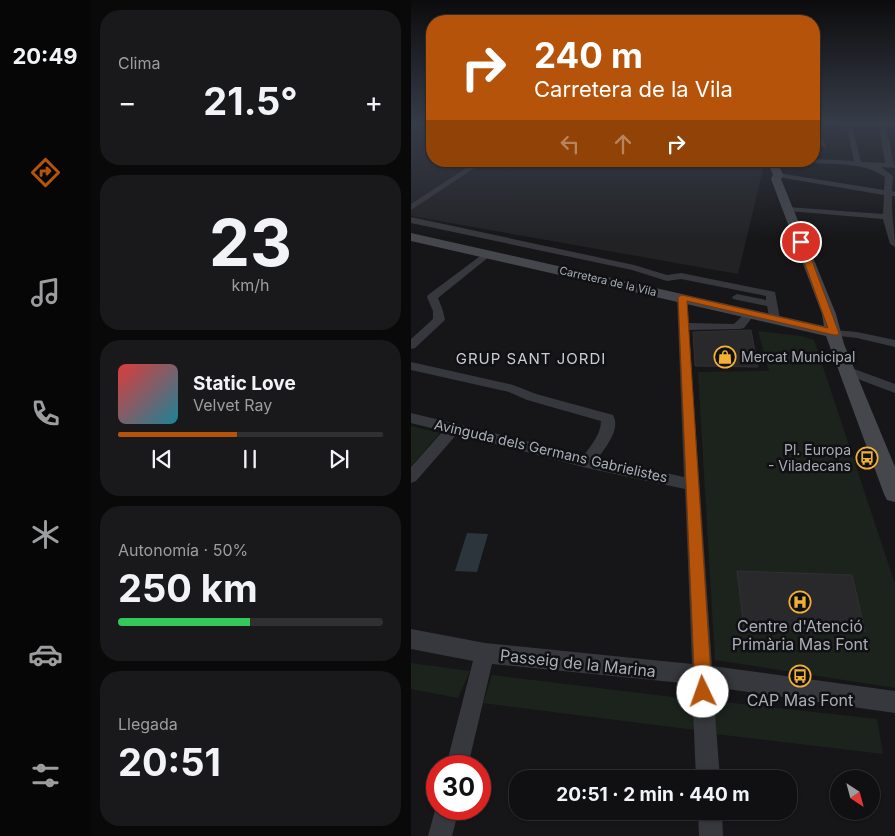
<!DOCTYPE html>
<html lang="es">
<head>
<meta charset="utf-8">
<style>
	body { margin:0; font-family:Inter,sans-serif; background:#19191b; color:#f1f3f6; height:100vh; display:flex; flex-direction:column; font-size:19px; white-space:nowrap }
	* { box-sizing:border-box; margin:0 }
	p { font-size:16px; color:#9c9d9f }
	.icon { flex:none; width:28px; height:28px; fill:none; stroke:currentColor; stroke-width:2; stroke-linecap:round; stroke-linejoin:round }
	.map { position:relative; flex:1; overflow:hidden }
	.drawer { display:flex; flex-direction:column; gap:10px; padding:10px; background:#09090a; width:321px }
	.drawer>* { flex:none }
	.banner { position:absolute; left:15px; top:15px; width:394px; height:152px; border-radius:20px; box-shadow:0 1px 4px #0004,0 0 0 1px #303032; background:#b45309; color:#fff; overflow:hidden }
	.needle { width:32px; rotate:144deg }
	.buttons { position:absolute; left:419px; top:770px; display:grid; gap:10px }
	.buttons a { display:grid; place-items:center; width:50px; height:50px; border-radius:50%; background:#101012; box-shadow:0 1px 4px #0004,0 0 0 1px #303032; font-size:25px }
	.speed { position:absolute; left:15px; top:755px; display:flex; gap:10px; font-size:25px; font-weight:700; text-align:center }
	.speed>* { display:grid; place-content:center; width:65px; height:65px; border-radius:50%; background:#101012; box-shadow:0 1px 4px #0004,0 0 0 1px #303032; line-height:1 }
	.speed .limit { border:8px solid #d22; background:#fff; color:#111 }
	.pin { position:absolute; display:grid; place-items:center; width:42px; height:42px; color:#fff; margin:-21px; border:2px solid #fff; border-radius:50%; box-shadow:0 1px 5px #0007 }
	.me { position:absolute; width:55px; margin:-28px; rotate:357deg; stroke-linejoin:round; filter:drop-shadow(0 0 4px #0008) }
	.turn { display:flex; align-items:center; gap:18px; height:105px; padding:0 25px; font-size:22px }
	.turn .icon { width:65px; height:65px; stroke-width:2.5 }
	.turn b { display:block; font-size:35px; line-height:42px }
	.lanes { display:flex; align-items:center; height:48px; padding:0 25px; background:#0003; justify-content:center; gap:25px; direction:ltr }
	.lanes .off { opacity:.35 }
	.big { font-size:38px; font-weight:700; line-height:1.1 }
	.drawer .card { flex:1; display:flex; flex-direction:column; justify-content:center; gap:8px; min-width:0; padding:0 18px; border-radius:20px; background:#19191b }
	.drawer .dial { align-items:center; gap:0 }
	.dial b { font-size:65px; line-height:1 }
	.song { display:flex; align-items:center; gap:15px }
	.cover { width:60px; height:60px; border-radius:8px; background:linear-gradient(135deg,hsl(0 70% 55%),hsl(190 70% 35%)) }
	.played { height:5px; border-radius:2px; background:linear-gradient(90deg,#b45309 45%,#303032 45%) }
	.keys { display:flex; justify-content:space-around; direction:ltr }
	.heat { display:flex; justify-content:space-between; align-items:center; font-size:28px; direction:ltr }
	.charge { height:8px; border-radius:4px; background:linear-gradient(90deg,#34c759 50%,#303032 0) }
	.trip { position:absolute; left:98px; top:770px; width:288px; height:50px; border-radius:20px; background:#101012; box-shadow:0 1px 4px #0004,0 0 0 1px #303032; font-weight:700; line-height:50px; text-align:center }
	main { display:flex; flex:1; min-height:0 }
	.tabs { display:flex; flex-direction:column; width:90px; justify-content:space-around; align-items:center; background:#060607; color:#9c9d9f }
	.tabs .icon { width:35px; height:35px }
	.tabs .active { color:#b45309 }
	.tabs b { font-size:22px; color:#f1f3f6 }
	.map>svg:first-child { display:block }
	.built { fill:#222225 }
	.green { fill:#1c231d }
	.water { fill:#2c353c }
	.building { fill:#29292c; stroke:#303034 }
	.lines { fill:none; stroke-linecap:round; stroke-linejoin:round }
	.street { fill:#37383d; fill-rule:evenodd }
	.secondary { fill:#45474d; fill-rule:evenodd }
	.route { fill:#b45309; stroke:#753606 }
	.labels { text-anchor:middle; stroke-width:5; stroke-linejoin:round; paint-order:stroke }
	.far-street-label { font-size:11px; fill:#a8adb8; stroke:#111113 }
	.poi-label { font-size:14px; fill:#a8adb8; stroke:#111113; text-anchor:start }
	.street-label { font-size:14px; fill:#a8adb8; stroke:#111113 }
	.neighbourhood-label { font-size:15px; letter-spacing:1px; fill:#c9ccd4; stroke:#111113 }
	.near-poi-label { font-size:16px; fill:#a8adb8; stroke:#111113 }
	.near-street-label { font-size:16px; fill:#a8adb8; stroke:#111113 }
</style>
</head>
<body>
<main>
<nav class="tabs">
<b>20:49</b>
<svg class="icon active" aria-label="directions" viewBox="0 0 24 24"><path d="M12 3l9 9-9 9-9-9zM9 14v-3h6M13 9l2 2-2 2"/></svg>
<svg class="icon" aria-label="music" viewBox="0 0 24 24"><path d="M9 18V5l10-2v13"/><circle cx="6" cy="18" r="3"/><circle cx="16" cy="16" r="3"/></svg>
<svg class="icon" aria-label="phone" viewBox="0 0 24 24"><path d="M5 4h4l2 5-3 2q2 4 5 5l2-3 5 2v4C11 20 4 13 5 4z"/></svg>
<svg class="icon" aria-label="climate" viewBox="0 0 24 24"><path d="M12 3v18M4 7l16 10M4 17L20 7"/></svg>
<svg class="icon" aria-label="car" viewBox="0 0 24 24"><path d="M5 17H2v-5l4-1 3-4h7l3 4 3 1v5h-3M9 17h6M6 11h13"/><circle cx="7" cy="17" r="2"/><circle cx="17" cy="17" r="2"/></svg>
<svg class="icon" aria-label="filters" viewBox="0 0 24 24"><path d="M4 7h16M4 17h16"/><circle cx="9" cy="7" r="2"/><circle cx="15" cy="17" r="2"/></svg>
</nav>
<section class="drawer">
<div class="card"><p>Clima</p>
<div class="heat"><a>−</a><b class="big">21.5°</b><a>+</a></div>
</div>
<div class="card dial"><b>23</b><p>km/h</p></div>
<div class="card">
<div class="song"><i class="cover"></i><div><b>Static Love</b><p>Velvet Ray</p></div></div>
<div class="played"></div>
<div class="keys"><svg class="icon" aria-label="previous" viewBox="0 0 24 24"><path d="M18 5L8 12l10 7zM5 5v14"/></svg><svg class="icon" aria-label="pause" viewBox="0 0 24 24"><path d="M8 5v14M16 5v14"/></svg><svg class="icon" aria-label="next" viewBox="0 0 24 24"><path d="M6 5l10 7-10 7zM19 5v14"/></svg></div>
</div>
<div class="card"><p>Autonomía · 50%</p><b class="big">250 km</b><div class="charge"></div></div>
<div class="card"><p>Llegada</p><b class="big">20:51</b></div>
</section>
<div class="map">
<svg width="484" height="836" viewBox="0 0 484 836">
	<rect width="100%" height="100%" fill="#161618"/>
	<path class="built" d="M0 124H21V161H354L327 274 0 216Z"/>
	<path class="green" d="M347 331 390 336 403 340 484 584V688L304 660 287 372 358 371Z
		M0 426 29 433 0 466Z
		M0 663 59 671 47 698 0 689Z
		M81 675 286 700 284 730 72 703Z
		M304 701 466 719 472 754 304 734Z"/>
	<path class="water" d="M56 533 77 534 66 572 44 571Z"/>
	<path class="building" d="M340 330 347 367 284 366 282 332Z
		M326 571 441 575 454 631 333 628Z"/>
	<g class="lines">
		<path class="street" d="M4 124H21V127Z
			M402 124H405L415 147 410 146 402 131Z
			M435 124H484V128L475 127 484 168 470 167 482 176 481 191 484 192V196H481C480 213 484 229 484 247L479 244 472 219 377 211 373 209 377 207 472 214 473 195 367 177 363 175 367 173 473 190 474 177C453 162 427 165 402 163L399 161H402V159L443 161ZM441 126 468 127 474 163 450 162Z
			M66 161H74L0 210V204Z
			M0 217 223 265 256 275 270 273 364 292 369 319 367 321H359L356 306 322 299 321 297 326 294 355 300V296L270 279 256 281 221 270 0 223Z
			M76 251 79 252V256L27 298 32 311 34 320 4 348 0 349V339L22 319V311L16 297 17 295Z
			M271 294 276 297 278 323 323 324 335 312 339 311 344 314 333 328 329 329 278 330 301 666 484 691V713L302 687 309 779H285L281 684 81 664 57 766H35L62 661 0 649V629L74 643 281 664 274 489 176 468 46 434 5 481 0 483V467L32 431 0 423V413L173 455C181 444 190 434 190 421L116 400 98 392 0 370V362L102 385 125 394 202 415C210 429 195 447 187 458L273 477 266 297Z
			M423 330 446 332 484 340V347L446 338 419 335 417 333 419 331Z
			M435 366 484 384V393L431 373 429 370Z
			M26 803V809H48L41 836H17Z
			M287 811H311L312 836H288Z"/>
		<path class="secondary" d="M356 161H366L372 175 370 179 425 314 433 344 484 467V502L476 500 473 494 415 336 0 241V233L413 326 411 314 360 179 362 175Z"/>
	</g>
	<linearGradient id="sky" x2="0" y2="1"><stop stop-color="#0c0c0d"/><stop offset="0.51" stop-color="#363c48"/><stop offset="1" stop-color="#363c48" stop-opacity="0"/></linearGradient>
	<rect width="484" height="241" fill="url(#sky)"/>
	<path class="route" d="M390 240 394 242 428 333 427 335H423L276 301 301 692 298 698 292 701 286 698 284 692 267 297 271 295 417 328 386 242Z"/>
	<defs>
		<g id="shop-ring" transform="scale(1.125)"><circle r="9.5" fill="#111113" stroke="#f2b134" stroke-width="1.5"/><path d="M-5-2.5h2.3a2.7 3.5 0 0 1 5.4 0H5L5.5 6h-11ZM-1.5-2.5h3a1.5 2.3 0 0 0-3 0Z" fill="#f2b134"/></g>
		<g id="bus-ring" transform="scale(1.125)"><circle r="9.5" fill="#111113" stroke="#f2b134" stroke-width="1.5"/><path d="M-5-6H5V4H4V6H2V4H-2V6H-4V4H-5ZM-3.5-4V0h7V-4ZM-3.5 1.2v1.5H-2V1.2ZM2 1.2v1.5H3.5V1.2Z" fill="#f2b134"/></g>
		<g id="hospital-ring" transform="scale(1.125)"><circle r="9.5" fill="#111113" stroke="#f2b134" stroke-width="1.5"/><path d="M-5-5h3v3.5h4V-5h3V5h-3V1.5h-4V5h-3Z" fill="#f2b134"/></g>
	</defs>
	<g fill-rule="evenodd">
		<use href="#shop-ring" x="314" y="357"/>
		<use href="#bus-ring" x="456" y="458"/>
		<use href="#hospital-ring" x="389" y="602"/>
		<use href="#bus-ring" x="389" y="676"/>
	</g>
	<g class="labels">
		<g class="far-street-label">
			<text transform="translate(197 281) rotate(13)" y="4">Carretera de la Vila</text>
		</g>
		<g class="poi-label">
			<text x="330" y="362">Mercat Municipal</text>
			<text x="440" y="455" text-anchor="end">Pl. Europa<tspan x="440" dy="16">- Viladecans</tspan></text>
		</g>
		<g class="street-label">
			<text transform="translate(140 451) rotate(13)" y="5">Avinguda dels Germans Gabrielistes</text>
		</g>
		<g class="neighbourhood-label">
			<text x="120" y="364">GRUP SANT JORDI</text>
		</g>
		<g class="near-poi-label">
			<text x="389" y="632">Centre d'Atenció<tspan x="389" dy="18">Primària Mas Font</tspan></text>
			<text x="389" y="706">CAP Mas Font</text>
		</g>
		<g class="near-street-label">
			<text transform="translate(167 663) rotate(6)" y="6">Passeig de la Marina</text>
		</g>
	</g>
</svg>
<div class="buttons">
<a><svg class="needle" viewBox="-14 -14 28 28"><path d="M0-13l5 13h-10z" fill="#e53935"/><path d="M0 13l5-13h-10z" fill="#9c9d9f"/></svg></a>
</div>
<div class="speed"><div class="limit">30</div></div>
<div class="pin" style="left:390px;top:242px;background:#d93025"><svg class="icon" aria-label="arrive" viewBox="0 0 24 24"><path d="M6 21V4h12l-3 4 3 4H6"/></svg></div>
<svg class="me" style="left:292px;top:692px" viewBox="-20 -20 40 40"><circle r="19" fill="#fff"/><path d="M0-13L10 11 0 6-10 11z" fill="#b45309"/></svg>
<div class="trip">20:51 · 2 min · 440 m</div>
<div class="banner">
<div class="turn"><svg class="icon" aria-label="right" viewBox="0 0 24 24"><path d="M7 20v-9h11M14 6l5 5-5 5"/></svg><div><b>240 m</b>Carretera de la Vila</div></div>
<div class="lanes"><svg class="icon off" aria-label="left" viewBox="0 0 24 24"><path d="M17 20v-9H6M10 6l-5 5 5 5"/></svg><svg class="icon off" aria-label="ahead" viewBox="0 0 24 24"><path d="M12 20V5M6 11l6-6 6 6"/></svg><svg class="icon" aria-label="right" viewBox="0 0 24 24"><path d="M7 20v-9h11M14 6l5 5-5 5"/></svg></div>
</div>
</div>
</main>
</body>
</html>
